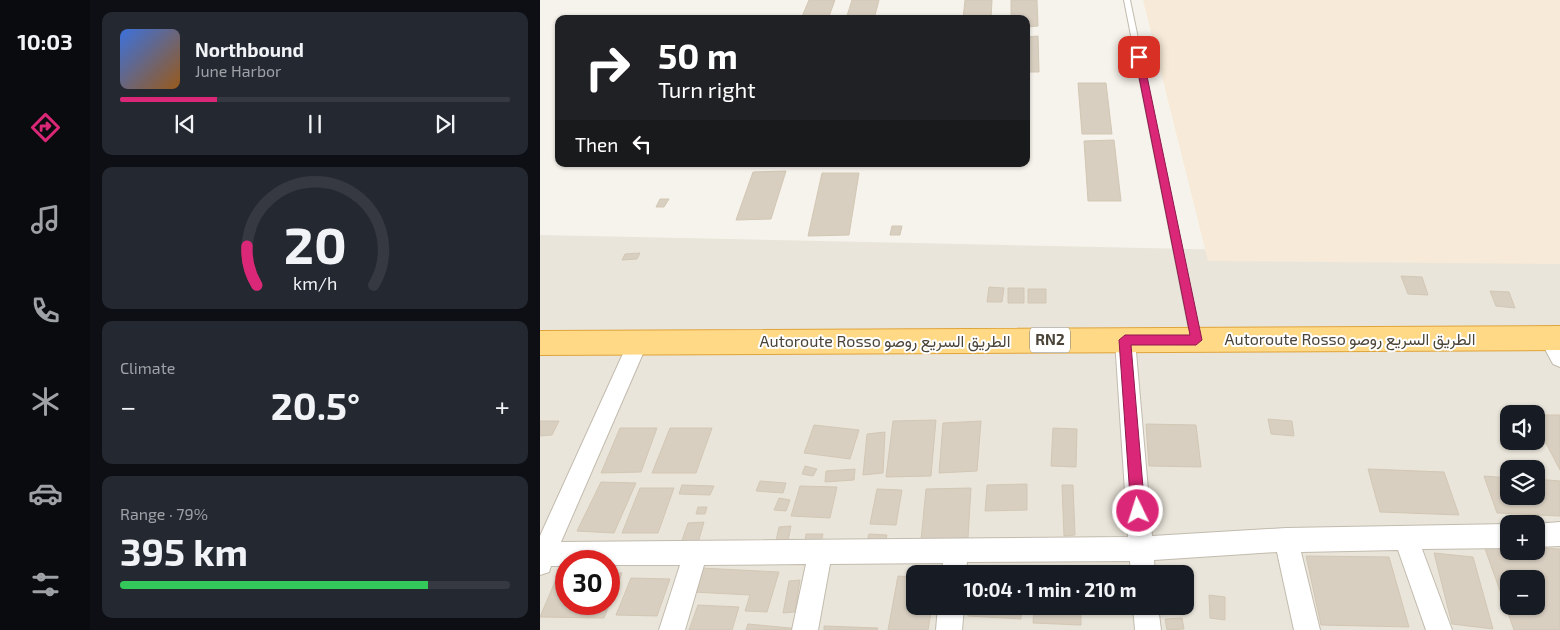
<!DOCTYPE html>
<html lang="en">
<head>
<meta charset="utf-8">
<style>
	body { margin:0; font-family:"Exo 2",Vazirmatn,sans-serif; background:#242831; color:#f1f3f6; height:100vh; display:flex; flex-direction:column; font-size:19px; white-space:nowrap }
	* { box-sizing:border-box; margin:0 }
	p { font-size:16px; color:#9ea1a6 }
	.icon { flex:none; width:28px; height:28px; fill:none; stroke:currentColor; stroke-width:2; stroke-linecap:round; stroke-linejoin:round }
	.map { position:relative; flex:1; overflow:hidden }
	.drawer { display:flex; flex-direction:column; gap:12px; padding:12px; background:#0d0f14; width:450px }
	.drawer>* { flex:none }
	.guide { position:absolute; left:15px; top:15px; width:475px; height:152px; border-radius:10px; box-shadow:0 1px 4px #0004; background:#202124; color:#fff; overflow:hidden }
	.fabs { position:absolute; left:960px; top:405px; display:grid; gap:10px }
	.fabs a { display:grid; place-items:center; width:45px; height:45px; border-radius:10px; background:#171b24; box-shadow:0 1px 4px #0004; font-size:25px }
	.speed { position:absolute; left:15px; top:550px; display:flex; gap:10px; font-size:25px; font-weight:700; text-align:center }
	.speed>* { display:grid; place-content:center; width:65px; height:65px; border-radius:50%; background:#171b24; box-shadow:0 1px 4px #0004; line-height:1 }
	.speed .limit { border:8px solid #d22; background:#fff; color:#111 }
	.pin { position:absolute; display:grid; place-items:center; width:42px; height:42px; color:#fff; margin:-21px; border-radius:10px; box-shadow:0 2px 8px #0006 }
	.me { position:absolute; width:55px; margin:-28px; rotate:356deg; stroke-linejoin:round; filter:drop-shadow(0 0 4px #0008) }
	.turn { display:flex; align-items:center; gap:18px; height:105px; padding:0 20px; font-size:22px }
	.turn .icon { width:65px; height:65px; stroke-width:2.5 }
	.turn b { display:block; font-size:35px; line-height:42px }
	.then { display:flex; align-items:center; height:48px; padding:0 20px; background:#0003; gap:10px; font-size:19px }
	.big { font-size:38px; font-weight:700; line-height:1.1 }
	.drawer .tile { flex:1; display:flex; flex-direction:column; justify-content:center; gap:8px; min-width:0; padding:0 18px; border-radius:10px; background:#242831 }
	.drawer .dial { align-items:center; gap:0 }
	.dial svg { height:130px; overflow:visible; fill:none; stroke:#363941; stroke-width:7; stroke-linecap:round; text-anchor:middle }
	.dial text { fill:#f1f3f6; stroke:none }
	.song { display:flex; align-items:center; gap:15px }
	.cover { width:60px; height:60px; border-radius:8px; background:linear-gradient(135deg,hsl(220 70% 55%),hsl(30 70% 35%)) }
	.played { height:5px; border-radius:2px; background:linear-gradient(90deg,#db2777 25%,#363941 25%) }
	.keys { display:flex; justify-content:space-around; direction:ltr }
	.heat { display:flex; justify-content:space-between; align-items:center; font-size:28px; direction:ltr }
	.charge { height:8px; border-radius:4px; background:linear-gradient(90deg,#34c759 79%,#363941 0) }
	.trip { position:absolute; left:366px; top:565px; width:288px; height:50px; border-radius:10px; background:#171b24; box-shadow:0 1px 4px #0004; font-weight:700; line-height:50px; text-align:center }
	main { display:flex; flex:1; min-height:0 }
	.tab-bar { display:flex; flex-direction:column; width:90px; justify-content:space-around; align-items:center; background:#090b0e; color:#9ea1a6 }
	.tab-bar .icon { width:35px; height:35px }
	.tab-bar .active { color:#db2777 }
	.tab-bar b { font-size:22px; color:#f1f3f6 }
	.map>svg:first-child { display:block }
	.residential { fill:#eae5da; fill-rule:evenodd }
	.commercial { fill:#f7ead8 }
	.building { fill:#d8cfc1; stroke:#d3c7b4; fill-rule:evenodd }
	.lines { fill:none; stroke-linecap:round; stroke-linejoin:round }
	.service-casing { stroke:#c2bbae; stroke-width:2 }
	.minor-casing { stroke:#c2bbae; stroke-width:2 }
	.trunk-casing { stroke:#e0a43c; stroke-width:2 }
	.service { fill:#fff; fill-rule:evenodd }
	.minor { fill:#fff; fill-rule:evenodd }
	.trunk { fill:#ffd985; fill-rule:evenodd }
	.route { fill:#db2777; stroke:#8e194d }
	.labels { text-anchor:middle; stroke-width:4; stroke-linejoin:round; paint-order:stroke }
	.shield { fill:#fff; stroke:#817c74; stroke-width:1 }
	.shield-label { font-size:15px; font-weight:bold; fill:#4b4439 }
	.street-label { font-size:16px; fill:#4b4439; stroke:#fff }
</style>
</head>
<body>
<main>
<nav class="tab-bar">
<b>10:03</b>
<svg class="icon active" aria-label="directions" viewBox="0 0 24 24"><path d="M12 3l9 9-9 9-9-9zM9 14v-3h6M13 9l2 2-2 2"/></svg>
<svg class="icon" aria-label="music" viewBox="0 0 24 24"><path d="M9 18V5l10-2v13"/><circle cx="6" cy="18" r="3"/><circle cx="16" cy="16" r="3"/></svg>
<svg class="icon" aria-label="phone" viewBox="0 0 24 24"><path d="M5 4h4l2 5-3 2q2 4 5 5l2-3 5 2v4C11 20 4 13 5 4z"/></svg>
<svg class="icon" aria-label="climate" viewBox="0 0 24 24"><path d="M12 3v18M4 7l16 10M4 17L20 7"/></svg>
<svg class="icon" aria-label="car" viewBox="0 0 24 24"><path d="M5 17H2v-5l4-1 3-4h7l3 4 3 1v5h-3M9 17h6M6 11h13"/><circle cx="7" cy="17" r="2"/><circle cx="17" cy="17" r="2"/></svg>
<svg class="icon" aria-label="filters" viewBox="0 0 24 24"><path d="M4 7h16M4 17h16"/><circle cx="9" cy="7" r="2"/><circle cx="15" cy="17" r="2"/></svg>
</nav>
<section class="drawer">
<div class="tile">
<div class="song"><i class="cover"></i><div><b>Northbound</b><p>June Harbor</p></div></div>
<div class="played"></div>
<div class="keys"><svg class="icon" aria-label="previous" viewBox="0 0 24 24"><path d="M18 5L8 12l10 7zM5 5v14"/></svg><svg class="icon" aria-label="pause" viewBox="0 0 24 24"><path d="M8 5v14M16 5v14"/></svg><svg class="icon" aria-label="next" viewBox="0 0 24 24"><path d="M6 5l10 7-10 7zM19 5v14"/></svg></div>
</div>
<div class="tile dial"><svg viewBox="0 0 100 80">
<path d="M14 69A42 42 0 1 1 86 69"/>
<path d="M14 69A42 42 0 0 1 8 45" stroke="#db2777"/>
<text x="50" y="56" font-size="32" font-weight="700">20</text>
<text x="50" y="72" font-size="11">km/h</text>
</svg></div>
<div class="tile"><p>Climate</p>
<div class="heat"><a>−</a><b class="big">20.5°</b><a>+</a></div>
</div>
<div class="tile"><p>Range · 79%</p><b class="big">395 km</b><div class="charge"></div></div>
</section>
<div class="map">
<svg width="1020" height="630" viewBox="0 0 1020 630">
	<rect width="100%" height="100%" fill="#f6f3ec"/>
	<path class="residential" d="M0 235 1020 257V630H0ZM969 414H996V441H969ZM969 469H996V496H969ZM969 524H996V551H969ZM26 561H69V604H26ZM375 574H645V606H375ZM969 579H996V606H969Z"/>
	<path class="commercial" d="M603 0H1020V264L668 261Z"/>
	<path class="building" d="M269 0H295L288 19H261Z
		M312 0H339L334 19H306Z
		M425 0H452L451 19H423Z
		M471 0H497L498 26 486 27V19H471Z
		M498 36 499 72H486V37Z
		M538 83H566L572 134H542Z
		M574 140 581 201H548L544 141Z
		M246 171 231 219 196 220 213 172Z
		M282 173H319L309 235 268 236Z
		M120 199H129L124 207H116Z
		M352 226H362L360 235H350Z
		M100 253 97 259 82 260 85 254Z
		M861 276 882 277 888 295 868 294Z
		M449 287 464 288 462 302H447Z
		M468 288H484V303H468Z
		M488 289H506V303H488Z
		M950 291 969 292 975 308 956 306Z
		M996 415H1020V470L996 424Z
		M728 419 752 421 754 436 731 434Z
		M396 420 391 476 346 477 353 421Z
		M0 421H19L12 435 0 436Z
		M441 421 437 471 399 473 403 423Z
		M606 424 656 425 661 467 609 466Z
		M274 425 319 430 310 459 264 453Z
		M80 428H117L101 472 61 473Z
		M130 428H172L156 473H112Z
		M513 428 537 429 536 467 511 466Z
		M345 432 343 473 323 475 327 434Z
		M265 466 277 469 273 476 262 474Z
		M315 469 314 480 285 482 286 471Z
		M828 469 904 472 919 515 840 512Z
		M944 476 969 478V496H996V479L1020 481V516L957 513Z
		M220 481 246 483 243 493 216 491Z
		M61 482 96 483 74 533 37 531Z
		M487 484V510L445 511 447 485Z
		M142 485 174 486 170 495 139 494Z
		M522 485H533L535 535 524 536Z
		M260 486 297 487 290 518 251 516Z
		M100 488H134L118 533H82Z
		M431 488 428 538 381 540 386 489Z
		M337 489 362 490 356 525 330 524Z
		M239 498 250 500 246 511 234 510Z
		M158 507H167L165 514H156Z
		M164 522 158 543H141L148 523Z
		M251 526 248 541H236L239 527Z
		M266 534H283L281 542H265Z
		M329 534 347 535 345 542 327 541Z
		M944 546 969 547V551H996V548L1020 549V630H974ZM969 579H996V606H969Z
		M894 553 933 557 953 629 912 624Z
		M766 556 849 557 869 627 781 625Z
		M161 568 239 572 227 612 205 611 210 595 153 592Z
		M19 572H26V604H69V573H82L64 618 0 617Z
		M358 576 375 577V606H392L388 630H348Z
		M91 578 130 579 117 616 76 615Z
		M260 580 255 612 243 613 249 581Z
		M669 595 685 597V620L670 618Z
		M158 605 199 607 192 630H149Z
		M429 606H482L481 619 428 616Z
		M494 606H541V625L493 623Z
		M642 618 644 629 627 630 625 619Z
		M208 624 261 629 206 630Z
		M284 626 338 628 337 630H284Z"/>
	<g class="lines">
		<g class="service-casing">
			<path id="service" d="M584 0H590L661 340 660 343 656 344 652 343 651 340Z"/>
		</g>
		<g class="minor-casing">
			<path id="minor" d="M1009 330 1016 332 1020 340V367L1013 364 999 338 1002 332Z
				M585 332 592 334 595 340 612 536 746 528 969 524V548L882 549 912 630H886L858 550 761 552 780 630H754L737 552 614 560 615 574H591L590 561 427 562 426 574H402L403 563 290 564 278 630H252L266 564 164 565 145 630H119L140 565H69V561H26V566H11L9 572 0 575V536L91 336 98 334 105 336 108 342 21 542 588 537 575 340 578 334Z
				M1020 522V546L996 547 995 524Z
				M398 606H424L422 630H396Z
				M593 606H618L621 630H595Z"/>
		</g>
		<g class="trunk-casing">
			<path id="trunk" d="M1020 326V350L0 355V331Z"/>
		</g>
		<use href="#service" class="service"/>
		<use href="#minor" class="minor"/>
		<use href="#trunk" class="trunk"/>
	</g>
	<path class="route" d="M599 54 603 57 662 340 656 345H591L605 511 603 516 598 518 593 516 591 511 579 340 585 335H650L595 57Z"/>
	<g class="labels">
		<rect class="shield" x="490" y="327.5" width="40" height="25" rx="4"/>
		<g class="shield-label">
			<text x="510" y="345">RN2</text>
		</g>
		<g class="street-label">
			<text x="810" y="345">Autoroute Rosso الطريق السريع روصو</text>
			<text x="345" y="347">Autoroute Rosso الطريق السريع روصو</text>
		</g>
	</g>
</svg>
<div class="fabs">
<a><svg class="icon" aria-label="sound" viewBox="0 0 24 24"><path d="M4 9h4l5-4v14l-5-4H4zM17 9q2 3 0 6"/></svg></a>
<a><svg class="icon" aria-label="layers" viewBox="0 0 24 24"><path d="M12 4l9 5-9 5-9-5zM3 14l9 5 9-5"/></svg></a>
<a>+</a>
<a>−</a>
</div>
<div class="speed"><div class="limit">30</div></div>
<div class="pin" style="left:599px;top:57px;background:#d93025"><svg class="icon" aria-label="arrive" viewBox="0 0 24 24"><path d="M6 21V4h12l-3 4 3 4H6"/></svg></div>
<svg class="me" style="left:598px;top:511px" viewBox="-20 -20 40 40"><circle r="17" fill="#db2777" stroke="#fff" stroke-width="3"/><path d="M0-11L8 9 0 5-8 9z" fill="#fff"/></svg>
<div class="trip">10:04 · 1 min · 210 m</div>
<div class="guide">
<div class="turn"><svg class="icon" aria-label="right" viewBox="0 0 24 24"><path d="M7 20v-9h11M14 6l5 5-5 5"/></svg><div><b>50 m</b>Turn right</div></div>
<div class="then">Then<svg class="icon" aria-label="left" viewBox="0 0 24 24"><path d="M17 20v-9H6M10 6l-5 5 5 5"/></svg></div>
</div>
</div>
</main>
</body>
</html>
